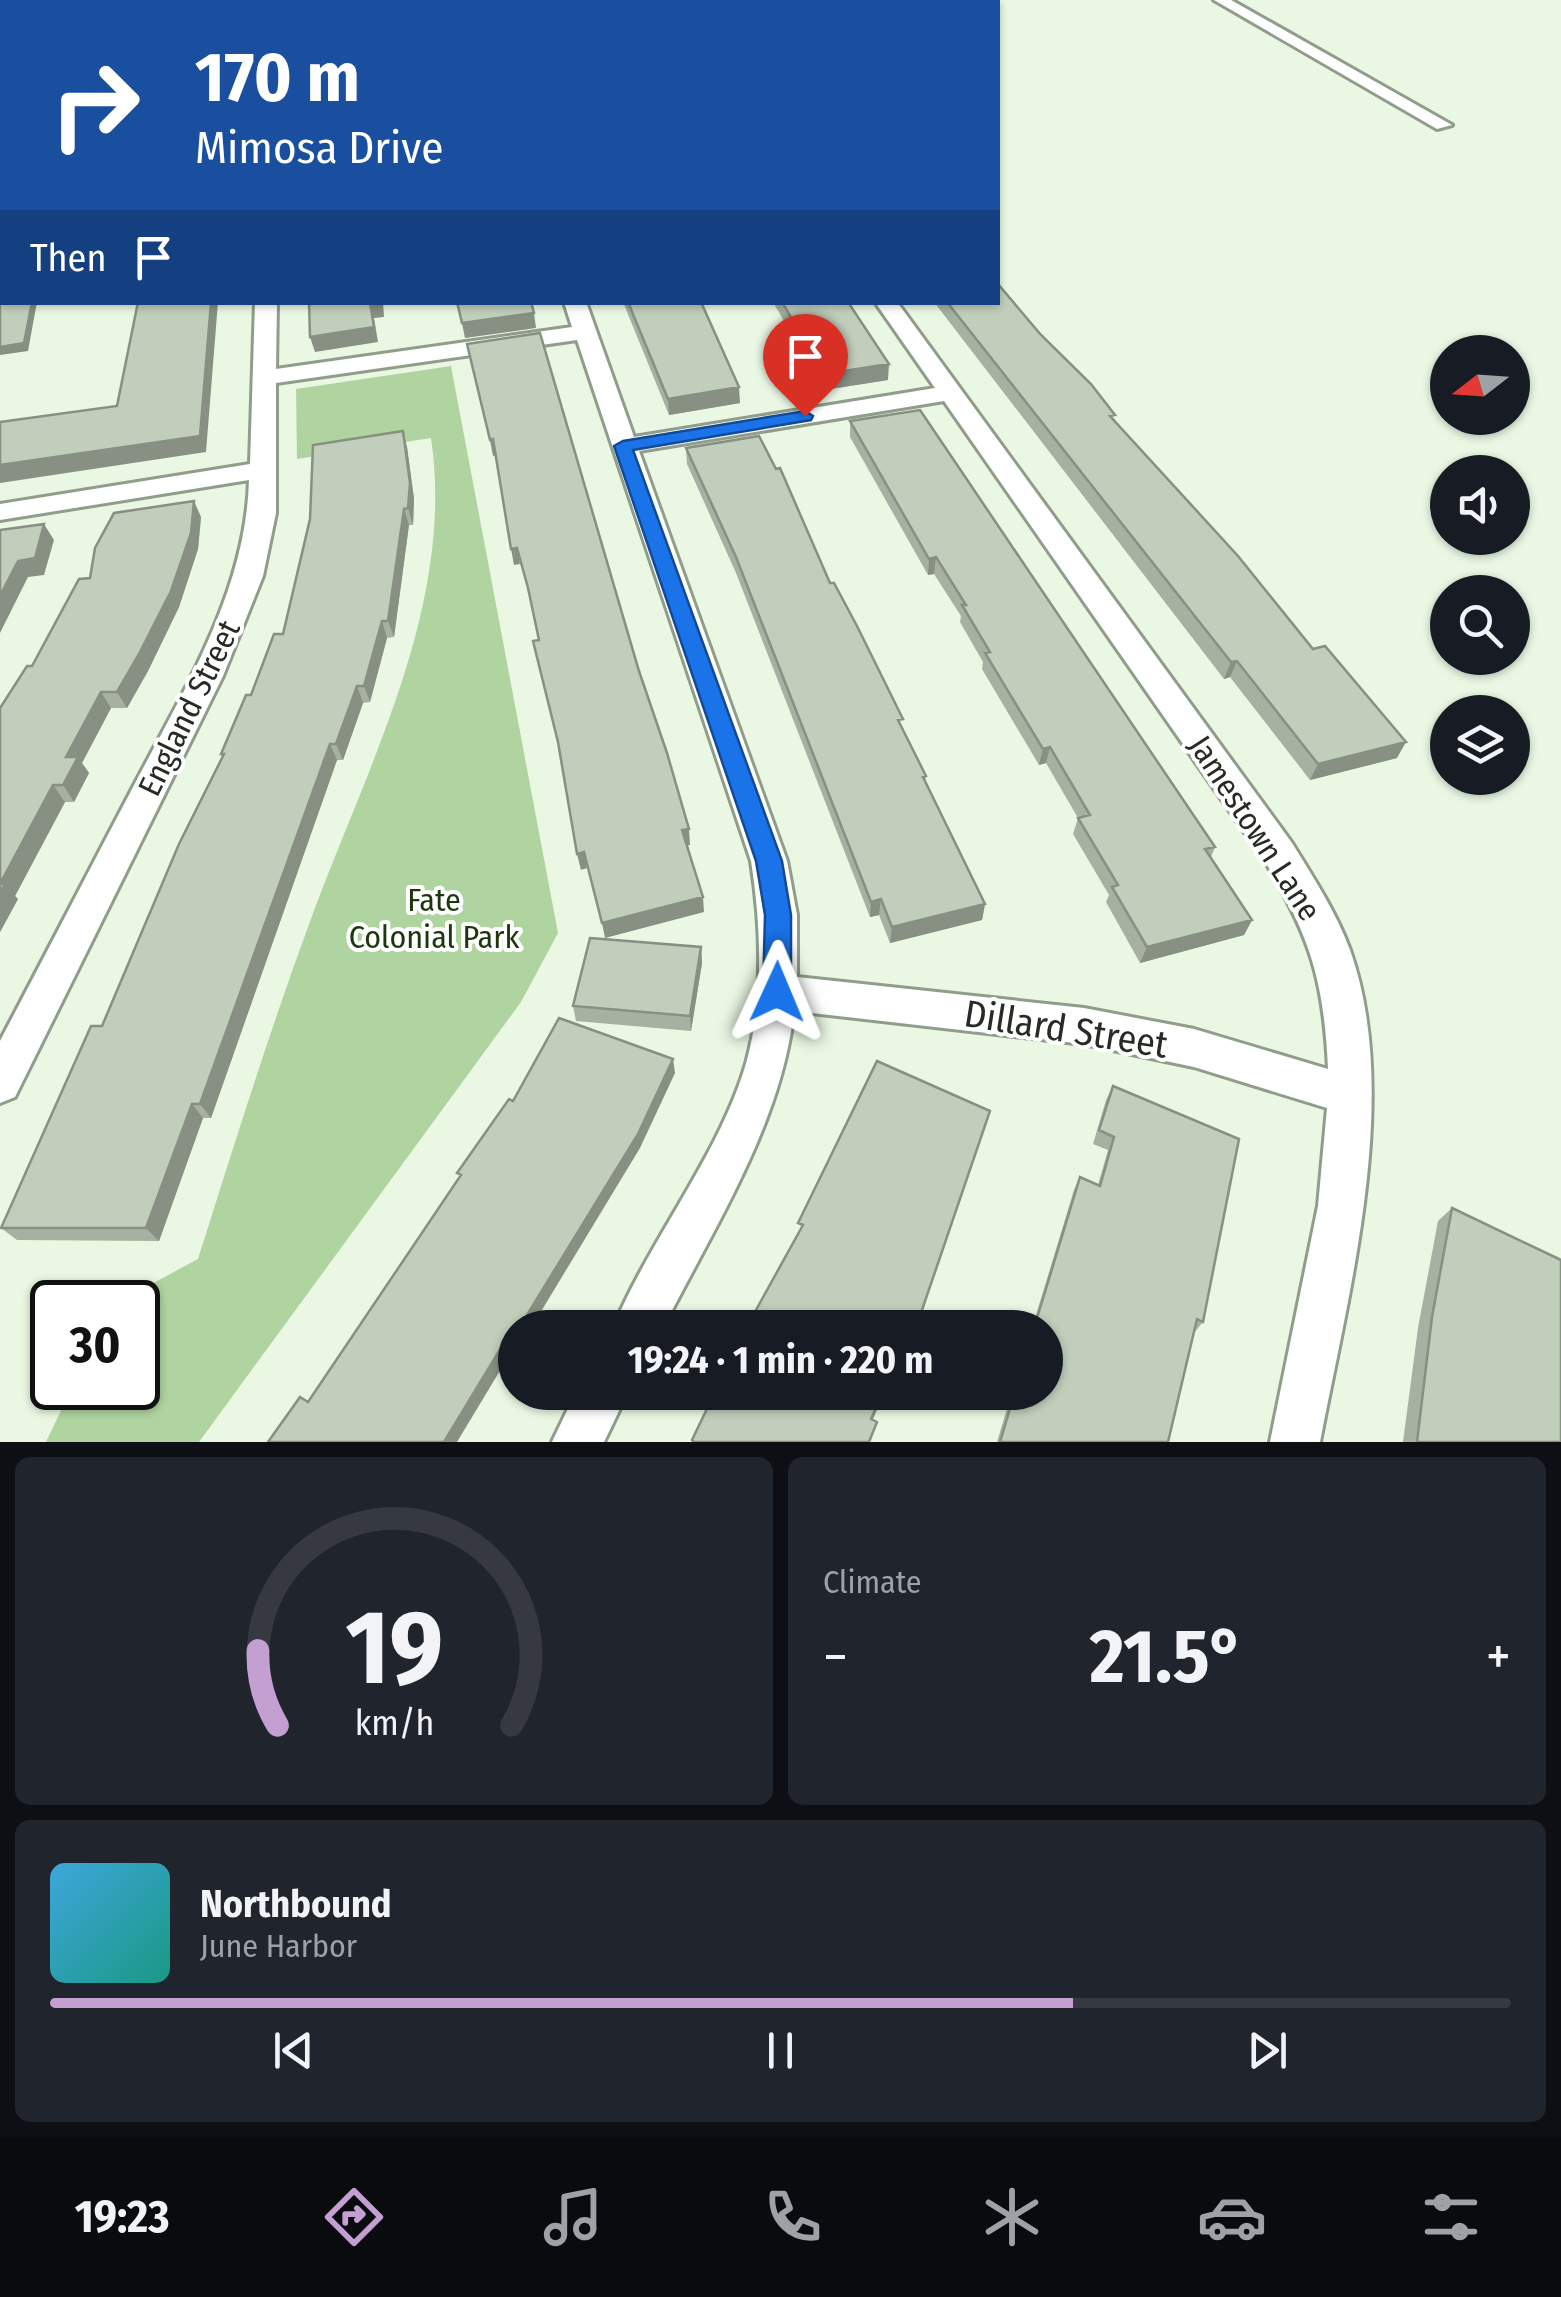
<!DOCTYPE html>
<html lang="en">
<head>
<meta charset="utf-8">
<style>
	body { margin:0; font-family:"Fira Sans Condensed",sans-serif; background:#20242c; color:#f1f3f6; height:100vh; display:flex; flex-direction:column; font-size:38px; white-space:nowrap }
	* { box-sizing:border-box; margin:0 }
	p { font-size:32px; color:#9ea1a6 }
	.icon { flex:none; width:55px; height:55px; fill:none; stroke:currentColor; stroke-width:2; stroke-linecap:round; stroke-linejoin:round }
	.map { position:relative; height:1442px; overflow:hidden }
	.drawer { display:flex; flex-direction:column; gap:15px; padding:15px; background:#0d0f14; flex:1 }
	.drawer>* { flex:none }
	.banner { position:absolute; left:0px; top:0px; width:1000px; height:305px; box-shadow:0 2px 8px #0004; background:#1a4fa0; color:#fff; overflow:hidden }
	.needle { width:65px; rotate:253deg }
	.buttons { position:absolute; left:1430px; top:335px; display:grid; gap:20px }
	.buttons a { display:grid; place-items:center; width:100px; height:100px; border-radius:50%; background:#171b24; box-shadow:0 2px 8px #0004; font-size:50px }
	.speed { position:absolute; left:30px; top:1280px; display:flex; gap:20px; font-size:50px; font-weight:700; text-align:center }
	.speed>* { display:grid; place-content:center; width:130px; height:130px; border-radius:50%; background:#171b24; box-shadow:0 2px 8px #0004; line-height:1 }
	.speed .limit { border:5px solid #111; border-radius:15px; background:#fff; color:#111 }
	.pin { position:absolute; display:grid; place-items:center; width:85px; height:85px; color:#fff; margin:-102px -42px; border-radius:50% 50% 50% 0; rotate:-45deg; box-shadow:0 0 10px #0007 }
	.pin .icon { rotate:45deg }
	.me { position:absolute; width:110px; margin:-55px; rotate:1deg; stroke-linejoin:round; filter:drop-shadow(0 0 8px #0008) }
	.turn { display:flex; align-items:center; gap:35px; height:210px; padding:0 30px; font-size:45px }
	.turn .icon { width:130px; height:130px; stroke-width:2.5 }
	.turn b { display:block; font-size:70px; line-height:85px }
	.then { display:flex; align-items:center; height:95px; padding:0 30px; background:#0003; gap:20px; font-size:38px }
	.big { font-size:75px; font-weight:700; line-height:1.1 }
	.drawer .tile { flex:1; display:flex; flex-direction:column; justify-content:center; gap:15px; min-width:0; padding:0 35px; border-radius:15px; background:#20242c }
	.drawer .dial { align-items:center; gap:0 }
	.dial svg { height:260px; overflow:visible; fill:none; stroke:#363941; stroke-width:7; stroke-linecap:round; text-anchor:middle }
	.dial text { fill:#f1f3f6; stroke:none }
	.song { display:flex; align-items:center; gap:30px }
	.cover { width:120px; height:120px; border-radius:15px; background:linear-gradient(135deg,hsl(200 70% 55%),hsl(170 70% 35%)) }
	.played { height:10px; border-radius:5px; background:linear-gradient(90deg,#c39fd2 70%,#363941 70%) }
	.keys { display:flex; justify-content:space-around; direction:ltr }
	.heat { display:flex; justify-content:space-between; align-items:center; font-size:55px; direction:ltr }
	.drawer .tiles { flex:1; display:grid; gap:15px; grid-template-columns:1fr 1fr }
	.tile:last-child { grid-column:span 2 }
	.trip { position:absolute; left:498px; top:1310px; width:565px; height:100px; border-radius:50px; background:#171b24; box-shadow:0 2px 8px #0004; font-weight:700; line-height:100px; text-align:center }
	.tab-bar { display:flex; height:160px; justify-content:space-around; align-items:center; background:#090b0e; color:#9ea1a6 }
	.tab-bar .icon { width:70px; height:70px }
	.tab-bar .on { color:#c39fd2 }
	.tab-bar b { font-size:45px; color:#f1f3f6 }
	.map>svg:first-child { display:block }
	.green { fill:#b0d4a0 }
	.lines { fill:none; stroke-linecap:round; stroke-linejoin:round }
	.minor-casing { stroke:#909d8b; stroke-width:6 }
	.major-casing { stroke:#909d8b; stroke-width:6 }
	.minor { fill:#fff; fill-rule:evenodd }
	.major { fill:#fff; fill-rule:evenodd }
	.wall { fill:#a6b1a1 }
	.shaded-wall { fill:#879083 }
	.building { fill:#c1cebb; stroke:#879083; stroke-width:2.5 }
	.route { fill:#1a73e8; stroke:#114b97; stroke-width:2.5 }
	.labels { text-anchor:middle; stroke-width:8; stroke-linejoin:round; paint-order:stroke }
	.street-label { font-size:32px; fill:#262b23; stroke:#fff }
	.park-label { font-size:32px; fill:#1c370c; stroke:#fff }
	.near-street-label { font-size:38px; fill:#262b23; stroke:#fff }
</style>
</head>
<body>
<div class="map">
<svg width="1561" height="1442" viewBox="0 0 1561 1442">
	<rect width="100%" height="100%" fill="#e9f7e3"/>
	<path class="green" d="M451 366 558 933 521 1002 199 1442H46L64 1404 66 1388H138V1302H118L198 1259C233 1148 268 1036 308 927 364 771 456 608 431 438L297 459 296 389Z"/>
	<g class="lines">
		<g class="minor-casing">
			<path id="minor" d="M470 0H484L485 2H471Z
				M1214 0H1231L1452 125 1437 129Z
				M255 302H277L276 369 572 327 564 302H586L634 437 935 388 875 302H897L1292 843C1313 877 1336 912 1350 950 1402 1096 1348 1294 1320 1442H1270L1318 1206 1327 1108 1194 1067 1084 1044 794 1011C781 1125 714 1227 663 1328H613C650 1239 722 1151 747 1060 764 996 761 925 751 861L577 340 276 383V513L263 576 223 676 15 1097 0 1103V1041C44 958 87 874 131 791 182 693 246 593 249 480L0 520V504L250 464ZM944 401 1266 863C1311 938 1324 982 1328 1069L1194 1029 1084 1008 797 977V915L787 861 639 451Z
				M576 1392H628L604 1442H552Z"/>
		</g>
		<g class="major-casing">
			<path id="major" d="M0 62H2V74H0Z"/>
		</g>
		<use href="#minor" class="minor"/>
		<use href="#major" class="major"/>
	</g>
	<path class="wall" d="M623 302H701L740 403 669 415Z
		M773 302H848L888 380 824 390Z
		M934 302H998L1114 419 1313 649 1397 758 1310 780 1230 677 1224 679Z
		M850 421 1215 847 1211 857 1252 920 1244 935 1140 963 1106 902 1109 895 1073 834 1078 818 1046 763 1039 765 982 669 983 662 960 622 961 616 934 574 928 575 850 437Z
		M407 447 414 499 413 525H409L394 637 387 638 370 702 363 703 343 760H337L211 1118H203L159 1241 17 1240 1 1228 102 1026 222 757 221 754 283 634Z
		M686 448 830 583 926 776 925 782 985 904 982 920 890 943 879 915 870 917 736 573 687 464Z
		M201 517 198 549 179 607 148 671 127 708H111L82 763 89 773 74 802H65L15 896 18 899 0 932 32 666 90 578Z
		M701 947 702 963 691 1031 576 1021 573 1006Z
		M1113 1086 1203 1322 1194 1333 1168 1442H997L1012 1392H1045V1328H1032L1074 1190 1080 1177 1098 1185 1108 1150 1093 1144 1106 1100Z
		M1452 1208 1561 1442H1403L1418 1328 1438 1221Z"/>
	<path class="shaded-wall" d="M12 0H85V1L11 2Z
		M273 0H407L378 2H244Z
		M2 22V39H0V27Z
		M32 302H37L28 351 0 355V347Z
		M211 302H218L206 452 0 483V465L200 436Z
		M383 302 384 317 374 318 378 342 315 352 310 337 370 303Z
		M534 313 536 328 465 338 462 323Z
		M889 364 888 380 824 390V374Z
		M739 387 740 403 669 415 668 399Z
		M403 431 407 447 414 499 413 525 408 508Z
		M493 439 496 455 493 456 490 440Z
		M194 501 201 517 198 549 179 607 148 671 127 708 117 692Z
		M404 509 409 525 394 637 388 621Z
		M44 524 54 540 44 575 28 577 0 633V596L18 561Z
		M517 548 520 564 514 565 511 549Z
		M936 557 934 574 928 575 929 559Z
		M382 621 387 638 370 702 364 686Z
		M1237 661 1230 677 1224 679 1231 662Z
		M357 686 363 703 343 760 336 744Z
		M101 692 111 708 82 763 89 773 74 802 63 785 66 757Z
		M1406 742 1397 758 1310 780 1318 764Z
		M330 744 337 760 211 1118 200 1104Z
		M1050 747 1046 763 1039 765 1043 749Z
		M53 785 65 802 15 896 18 899 0 932V884Z
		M689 829 690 845 684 846 682 830Z
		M584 852 587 868 581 870 577 854Z
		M703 897 704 912 605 938 602 923Z
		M881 899 879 915 870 917 871 902Z
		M985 904 982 920 890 943 892 927Z
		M1252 920 1244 935 1140 963 1147 947Z
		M701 947 702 963 691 1031 690 1016Z
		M673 1059 675 1073 640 1148 531 1328H519Z
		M192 1104 203 1118 159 1241 146 1228Z
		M507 1338 513 1349 457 1442H444Z
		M883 1392H885L869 1428 871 1419Z"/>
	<path class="building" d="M0 0H12L11 2H2V22L0 27Z
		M77 0H273L244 2H76Z
		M998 284 1041 335 1091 384 1115 415 1110 416 1238 556 1313 649 1325 646 1406 742 1318 764 1237 661 1231 662 947 302H998Z
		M2 289V302H32L24 343 0 347V290Z
		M138 302H211L200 436 0 465V422L117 406Z
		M309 302H374L370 303 374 327 310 337Z
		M457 302H531L534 313 462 323Z
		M628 302H701L739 387 668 399Z
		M782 302H848L889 364 824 374Z
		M540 333 639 671 667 753 689 829 682 830 703 897 602 923 584 852 577 854 558 742 533 641 539 640 528 588 517 548 511 549 493 439 490 440 467 344Z
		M920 410 1215 847 1205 849 1252 920 1147 947 1112 887 1118 885 1078 818 1090 815 1050 747 1043 749 985 653 990 652 962 605H966L936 557 929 559 850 421Z
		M403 431 410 483 408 508 404 509 388 621H382L364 686H357L336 744H330L200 1104H192L146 1228H1L91 1026H102L179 844 224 754H221L246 695H251L274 634H283L310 519 313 445Z
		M759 436 776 469 780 468 830 583H834L857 626 903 719 898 720 926 776 923 777 985 904 892 927 881 899 871 902 736 557 686 448Z
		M194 501 191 533 171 591 139 654 117 692H101L66 757H78L63 785H53L0 884H5L0 892V708L27 666H32L79 579 90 578 95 548 114 513Z
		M44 524 35 558 18 561 0 596V530Z
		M590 938 701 947 690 1016 573 1006Z
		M559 1018 673 1059 638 1134 519 1328H515V1334L511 1340 507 1338 444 1442H268L300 1397 308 1402 461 1175 457 1173 509 1099 513 1101Z
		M877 1061 990 1111 922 1310 914 1328H746L803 1225 798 1223Z
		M1113 1086 1239 1139 1203 1322 1197 1319 1168 1442H1000L1015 1392H1045V1328H1034L1080 1177 1100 1186 1114 1137 1099 1130Z
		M1452 1208 1561 1260V1442H1417L1432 1317Z
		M715 1392H883L871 1419 877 1422 869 1442H694L692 1440Z"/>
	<path class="route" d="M805 411 813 416 811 420 633 450 782 861 791 915V992L787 1001 777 1004 767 1001 763 992 765 915 756 861 614 446 623 441Z"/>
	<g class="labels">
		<g class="street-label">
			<text transform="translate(189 708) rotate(-64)" y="11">England Street</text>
			<text transform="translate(1255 828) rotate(57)" y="11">Jamestown Lane</text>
		</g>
		<g class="park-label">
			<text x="434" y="911">Fate<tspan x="434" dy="37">Colonial Park</tspan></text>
		</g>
		<g class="near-street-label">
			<text transform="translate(1066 1029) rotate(9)" y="13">Dillard Street</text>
		</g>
	</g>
</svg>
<div class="buttons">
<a><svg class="needle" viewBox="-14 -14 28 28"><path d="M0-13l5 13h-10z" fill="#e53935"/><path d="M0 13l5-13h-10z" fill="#9ea1a6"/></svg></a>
<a><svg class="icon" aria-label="sound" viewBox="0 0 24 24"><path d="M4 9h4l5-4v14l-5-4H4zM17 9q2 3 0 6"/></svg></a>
<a><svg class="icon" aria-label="search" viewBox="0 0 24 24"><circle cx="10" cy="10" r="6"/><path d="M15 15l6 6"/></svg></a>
<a><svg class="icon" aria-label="layers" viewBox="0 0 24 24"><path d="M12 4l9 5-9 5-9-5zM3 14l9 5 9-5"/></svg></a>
</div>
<div class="speed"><div class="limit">30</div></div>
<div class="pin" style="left:805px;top:416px;background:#d93025"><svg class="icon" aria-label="arrive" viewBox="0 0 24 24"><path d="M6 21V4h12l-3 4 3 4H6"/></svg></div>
<svg class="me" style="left:777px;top:992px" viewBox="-20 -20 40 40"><path d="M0-17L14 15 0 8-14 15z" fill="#1a73e8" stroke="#fff" stroke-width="4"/></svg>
<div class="trip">19:24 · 1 min · 220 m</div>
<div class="banner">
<div class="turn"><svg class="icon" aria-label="right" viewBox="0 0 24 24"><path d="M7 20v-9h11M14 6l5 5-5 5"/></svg><div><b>170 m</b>Mimosa Drive</div></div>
<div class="then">Then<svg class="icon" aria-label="arrive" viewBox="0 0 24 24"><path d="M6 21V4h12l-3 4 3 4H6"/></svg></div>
</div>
</div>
<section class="drawer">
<div class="tiles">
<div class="tile dial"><svg viewBox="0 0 100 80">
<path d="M14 69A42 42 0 1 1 86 69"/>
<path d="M14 69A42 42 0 0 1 8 46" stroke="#c39fd2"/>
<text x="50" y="56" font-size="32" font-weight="700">19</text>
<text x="50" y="72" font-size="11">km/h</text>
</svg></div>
<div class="tile"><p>Climate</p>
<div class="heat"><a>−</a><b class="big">21.5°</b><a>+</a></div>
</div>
<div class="tile">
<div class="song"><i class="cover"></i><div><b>Northbound</b><p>June Harbor</p></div></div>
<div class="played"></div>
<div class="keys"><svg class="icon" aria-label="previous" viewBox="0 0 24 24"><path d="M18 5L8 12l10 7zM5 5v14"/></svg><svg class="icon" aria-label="pause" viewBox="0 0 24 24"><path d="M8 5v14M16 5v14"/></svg><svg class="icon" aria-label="next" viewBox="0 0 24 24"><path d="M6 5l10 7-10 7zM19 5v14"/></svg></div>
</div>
</div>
</section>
<nav class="tab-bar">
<b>19:23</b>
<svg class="icon on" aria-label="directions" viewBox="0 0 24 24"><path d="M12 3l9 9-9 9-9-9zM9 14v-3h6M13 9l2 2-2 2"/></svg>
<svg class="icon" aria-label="music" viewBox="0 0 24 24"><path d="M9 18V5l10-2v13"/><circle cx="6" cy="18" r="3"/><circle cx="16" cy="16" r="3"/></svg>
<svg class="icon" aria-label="phone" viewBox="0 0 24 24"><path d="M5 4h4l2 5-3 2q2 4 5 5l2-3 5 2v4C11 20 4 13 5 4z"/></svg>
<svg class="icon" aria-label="climate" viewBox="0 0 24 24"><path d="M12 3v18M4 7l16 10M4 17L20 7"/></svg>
<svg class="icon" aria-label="car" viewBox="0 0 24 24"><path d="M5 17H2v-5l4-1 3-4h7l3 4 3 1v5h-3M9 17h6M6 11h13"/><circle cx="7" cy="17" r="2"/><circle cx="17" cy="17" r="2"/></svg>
<svg class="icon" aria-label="filters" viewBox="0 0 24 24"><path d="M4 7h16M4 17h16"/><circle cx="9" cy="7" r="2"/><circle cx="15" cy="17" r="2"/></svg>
</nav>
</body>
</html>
